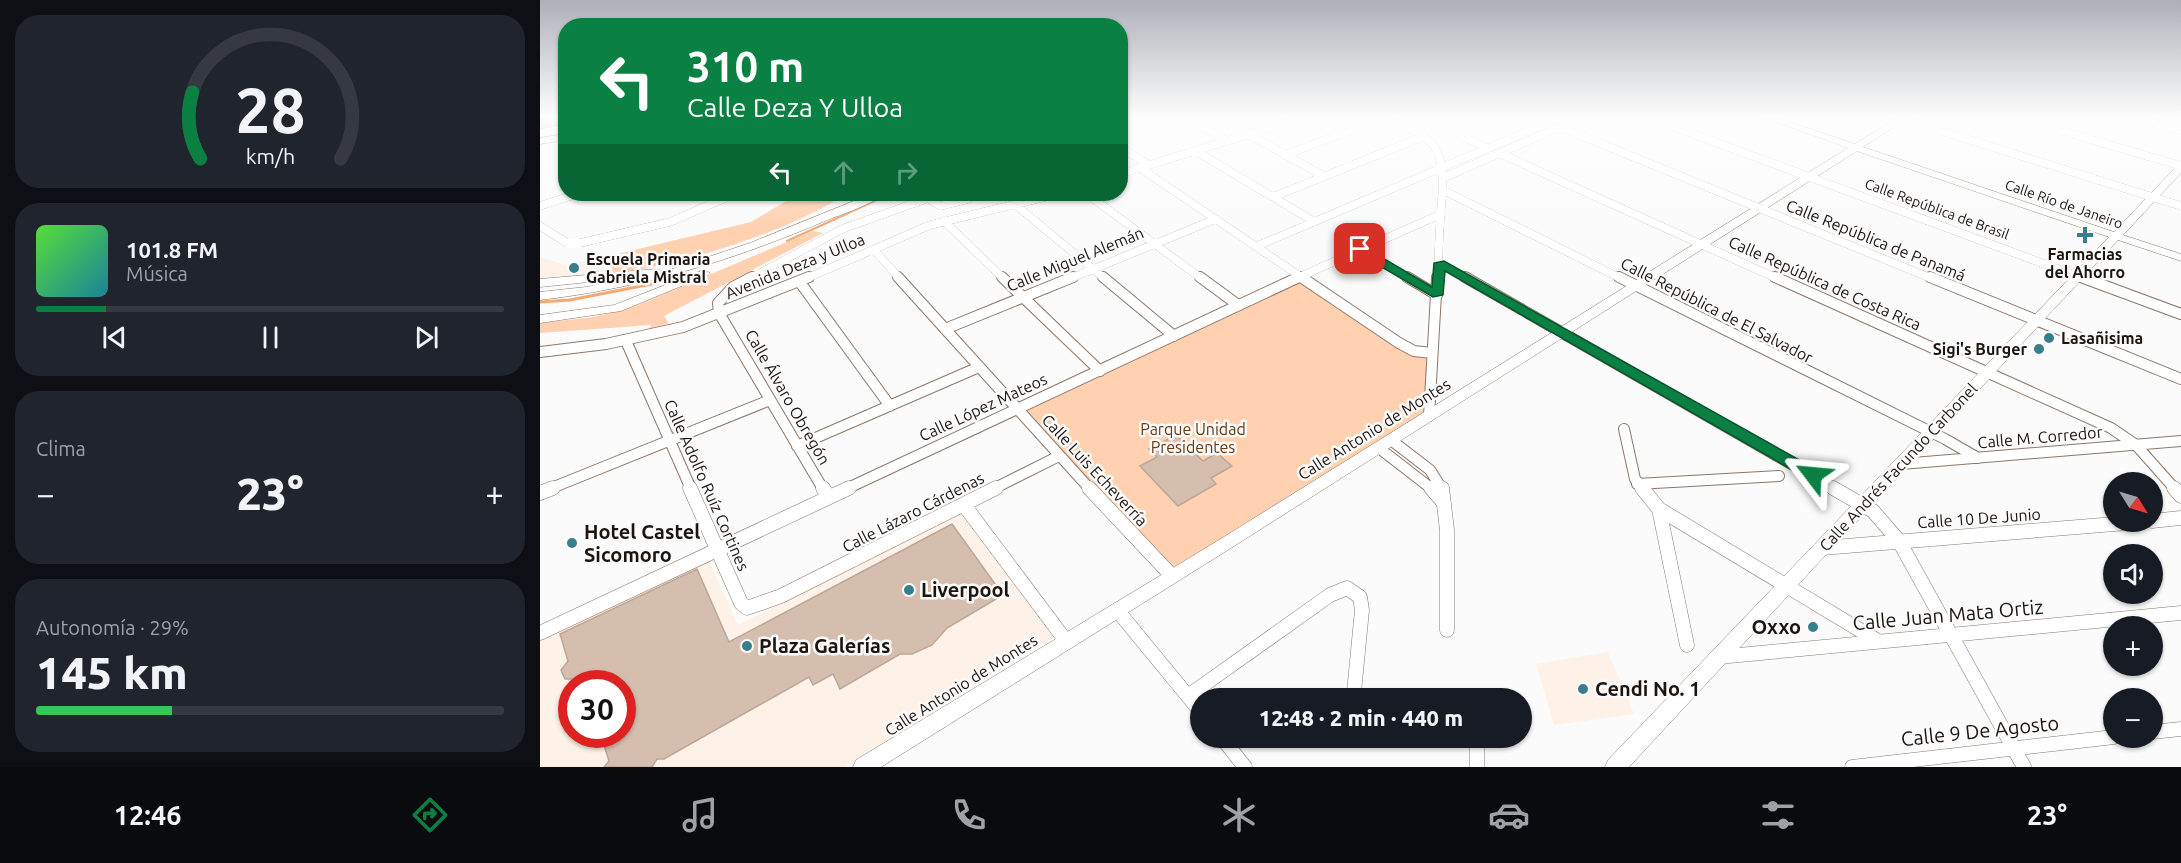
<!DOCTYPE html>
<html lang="es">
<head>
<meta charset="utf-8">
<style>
	body { margin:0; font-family:Ubuntu,sans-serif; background:#20242c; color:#f1f3f6; height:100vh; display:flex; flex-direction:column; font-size:22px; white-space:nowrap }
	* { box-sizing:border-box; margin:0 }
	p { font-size:20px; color:#9ea1a6 }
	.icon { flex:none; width:33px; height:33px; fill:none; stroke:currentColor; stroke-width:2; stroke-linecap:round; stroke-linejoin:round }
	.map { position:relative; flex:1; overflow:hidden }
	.sheet { display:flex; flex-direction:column; gap:15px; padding:15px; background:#0d0f14; width:540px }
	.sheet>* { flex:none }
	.guide { position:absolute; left:18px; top:18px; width:570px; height:183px; border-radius:24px; box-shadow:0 2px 4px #0004; background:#0b8043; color:#fff; overflow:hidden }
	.needle { width:39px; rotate:127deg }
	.fabs { position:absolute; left:1563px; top:472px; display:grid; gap:12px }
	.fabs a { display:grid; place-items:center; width:60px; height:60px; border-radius:50%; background:#171b24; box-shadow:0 2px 4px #0004; font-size:30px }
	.speed { position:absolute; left:18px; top:670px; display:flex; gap:12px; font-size:30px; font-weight:700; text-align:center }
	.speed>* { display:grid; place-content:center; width:78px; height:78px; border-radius:50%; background:#171b24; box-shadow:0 2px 4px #0004; line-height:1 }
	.speed .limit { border:9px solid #d22; background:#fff; color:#111 }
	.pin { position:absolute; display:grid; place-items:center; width:51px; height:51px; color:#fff; margin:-26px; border-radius:12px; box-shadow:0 3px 9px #0006 }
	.me { position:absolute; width:66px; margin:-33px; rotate:299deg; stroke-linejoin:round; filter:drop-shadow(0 0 4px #0008) }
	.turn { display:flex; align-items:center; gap:21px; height:126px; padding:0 30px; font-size:27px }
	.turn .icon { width:78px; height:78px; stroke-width:2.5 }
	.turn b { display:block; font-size:42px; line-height:51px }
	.lanes { display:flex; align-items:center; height:57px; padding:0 30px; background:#0003; justify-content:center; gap:30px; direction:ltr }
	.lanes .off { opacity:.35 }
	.big { font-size:45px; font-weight:800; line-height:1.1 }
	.sheet .widget { flex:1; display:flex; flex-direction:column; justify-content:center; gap:9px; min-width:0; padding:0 21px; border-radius:24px; background:#20242c }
	.sheet .dial { align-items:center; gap:0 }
	.dial svg { height:156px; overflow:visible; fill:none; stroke:#363941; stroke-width:7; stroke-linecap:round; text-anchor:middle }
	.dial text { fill:#f1f3f6; stroke:none }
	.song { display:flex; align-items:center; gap:18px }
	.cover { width:72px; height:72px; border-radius:9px; background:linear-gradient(135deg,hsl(110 70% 55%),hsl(190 70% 35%)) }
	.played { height:6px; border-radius:3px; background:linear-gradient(90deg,#0b8043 15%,#363941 15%) }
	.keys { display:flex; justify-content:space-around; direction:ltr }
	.heat { display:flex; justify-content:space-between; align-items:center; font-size:33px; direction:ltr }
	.charge { height:9px; border-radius:4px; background:linear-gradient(90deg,#34c759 29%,#363941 0) }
	.trip { position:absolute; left:650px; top:688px; width:342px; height:60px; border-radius:30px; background:#171b24; box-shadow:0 2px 4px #0004; font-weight:800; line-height:60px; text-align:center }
	.tab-bar { display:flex; height:96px; justify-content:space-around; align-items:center; background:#090b0e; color:#9ea1a6 }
	.tab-bar .icon { width:42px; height:42px }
	.tab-bar .selected { color:#0b8043 }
	.tab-bar b { font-size:27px; color:#f1f3f6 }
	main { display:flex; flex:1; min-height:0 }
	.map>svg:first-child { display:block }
	.built { fill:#fef1e8; fill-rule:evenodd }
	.green { fill:#ffd1b0 }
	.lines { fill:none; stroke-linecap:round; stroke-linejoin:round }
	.stream-far1 { stroke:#f5a970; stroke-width:2 }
	.stream { stroke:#f5a970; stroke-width:3 }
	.building { fill:#d6beae; stroke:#bda696; stroke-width:1.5 }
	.minor-far2-casing { stroke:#8d7768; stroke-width:8 }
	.minor-far1-casing { stroke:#8d7768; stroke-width:12 }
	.minor-casing { stroke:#8d7768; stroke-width:15 }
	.major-casing { stroke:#8d7768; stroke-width:1 }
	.minor-far2 { stroke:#fff; stroke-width:8 }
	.minor-far1 { stroke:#fff; stroke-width:10 }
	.minor { stroke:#fff; stroke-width:14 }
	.major { fill:#fff; fill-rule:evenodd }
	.route { fill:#0b8043; stroke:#07532c; stroke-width:1.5 }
	.poi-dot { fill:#397e8c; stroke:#fbfbfb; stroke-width:2 }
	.labels { text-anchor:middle; stroke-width:5; stroke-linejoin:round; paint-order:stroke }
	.far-street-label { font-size:14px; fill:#1c140e; stroke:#fbfbfb }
	.street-label { font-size:16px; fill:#1c140e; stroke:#fbfbfb }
	.poi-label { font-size:16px; font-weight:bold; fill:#1c140e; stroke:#fbfbfb; text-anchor:start }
	.park-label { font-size:16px; fill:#69390d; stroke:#fbfbfb }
	.near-poi-label { font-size:20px; font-weight:bold; fill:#1c140e; stroke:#fbfbfb; text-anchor:start }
	.near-street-label { font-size:20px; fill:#1c140e; stroke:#fbfbfb }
</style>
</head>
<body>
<main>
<section class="sheet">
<div class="widget dial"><svg viewBox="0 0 100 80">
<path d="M14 69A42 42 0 1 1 86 69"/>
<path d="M14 69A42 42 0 0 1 10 35" stroke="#0b8043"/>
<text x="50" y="56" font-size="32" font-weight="700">28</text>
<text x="50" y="72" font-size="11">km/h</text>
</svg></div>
<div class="widget">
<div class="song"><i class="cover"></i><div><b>101.8 FM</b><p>Música</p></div></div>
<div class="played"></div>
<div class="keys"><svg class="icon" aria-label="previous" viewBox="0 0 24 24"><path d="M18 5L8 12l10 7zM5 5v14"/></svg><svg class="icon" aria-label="pause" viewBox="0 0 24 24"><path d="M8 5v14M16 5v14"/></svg><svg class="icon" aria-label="next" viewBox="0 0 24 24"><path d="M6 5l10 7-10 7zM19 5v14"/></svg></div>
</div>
<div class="widget"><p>Clima</p>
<div class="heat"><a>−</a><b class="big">23°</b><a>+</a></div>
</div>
<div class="widget"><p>Autonomía · 29%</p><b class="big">145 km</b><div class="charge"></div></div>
</section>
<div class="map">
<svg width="1641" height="767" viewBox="0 0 1641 767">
	<rect width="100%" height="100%" fill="#fbfbfb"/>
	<path class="built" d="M0 257 25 265 74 257 66 272 0 280Z
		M419 513 511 631 512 638 305 767H0V641L169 561 198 625ZM32 684H82V735H32Z
		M1068 652 1094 714 1014 725 996 664Z"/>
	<path class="green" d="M258 194H301L299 199C230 238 151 261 72 275L73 255 211 222Z
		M273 231 283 233 124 316 129 323 110 329 111 325 0 333V323L54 317 95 306Z
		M762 275 879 352 892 354 888 413 632 573 476 408Z"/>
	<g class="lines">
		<path class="stream-far1" d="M247 241 348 195"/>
		<path class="stream" d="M0 302 30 300 132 280"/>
	</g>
	<path class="building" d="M0 118H26V124L0 129Z
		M636 435 663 461 677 453 692 466 671 478 676 484 638 506 600 466 617 457 609 449Z
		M412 524 463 595 407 628 392 645 372 654H360L300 689 293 674 273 685 269 677 124 759H117L112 767H64L69 761 61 735H82V684H47L45 679H25L21 670 28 661 20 634 157 569 189 642Z"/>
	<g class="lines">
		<g class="minor-far2-casing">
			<path id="minor-far2" d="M648 118 687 141
				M824 118C892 130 908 139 901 210 899 232 899 256 897 279
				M1110 118 1545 279
				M1360 118 1641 206
				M1478 118 1641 166
				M1593 118 1641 131
				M1020 127 1393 279
				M708 134 784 176
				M922 136 949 149
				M26 143 23 152 26 158
				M580 147 609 165
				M656 151 773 221
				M959 153 1238 279
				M745 155 835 121
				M600 168 764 279
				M580 174 761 118
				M903 178 1040 118
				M903 190 1082 279
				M547 194 662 279
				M733 197 882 137
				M389 199 400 206 428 199
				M0 206 37 194
				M477 206 565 279
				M404 221 464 279
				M0 226 27 243H40L130 222 194 194
				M717 246 1019 118
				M820 249 869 279
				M335 251 360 279
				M900 263 927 279
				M209 279 302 229 400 194
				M265 279 390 225 518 194
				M529 279 676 219
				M755 279 901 214"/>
		</g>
		<g class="minor-far1-casing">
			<path id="minor-far1" d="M212 277 193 287 178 303 179 313 283 489
				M358 277 550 489
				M462 277 560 371
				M563 277 634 336
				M660 277 698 305
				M761 277 859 343 874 351 892 353
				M867 277 897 295
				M925 277 1295 489
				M1079 277 1405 439 1438 458
				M1235 277 1571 428 1596 445 1635 489
				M1390 277 1641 379
				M1541 277 1641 314
				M259 281 350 406
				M405 329 533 277
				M86 341 151 489
				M0 352 66 344 143 327 269 277
				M889 416 897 277
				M1084 429 1095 479 1103 489
				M851 440 890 470 902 489
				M257 446 439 367
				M839 448 892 489
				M1361 464 1641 441
				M1097 484 1239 476
				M9 489 230 400
				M306 489 759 277
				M453 489 519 456"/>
		</g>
		<g class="minor-casing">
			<path id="minor" d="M150 488 201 603 207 608 241 596 456 488
				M283 488 288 497
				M549 488 632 576
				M891 488 904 503
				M902 488 907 530V630
				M1102 488 1119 509 1147 645
				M1293 488 1333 511 1359 541 1484 767
				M1634 488 1641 496
				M0 493 13 488
				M424 505 526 641
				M1119 509 1338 641
				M1612 521 1641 518
				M1282 548 1599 522
				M577 610 660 711
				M0 633 309 488
				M1178 657 1641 613
				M648 696 790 595 807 588 820 597 822 610 814 692
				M1612 732 1641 729
				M682 738 705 767
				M937 738V767
				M1312 767 1574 737"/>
		</g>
		<g class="major-casing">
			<path id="major" d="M1225 118H1238L1315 144 1357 118H1367L1323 147 1574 232 1638 165 1641 164V173L1583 235 1641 254V261L1578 240 1089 767H1065L1068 760 1569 237 1317 151 691 548 341 767H313L316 760 679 540 1308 148Z
				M26 134V140L0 144V138Z
				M331 194H343C331 205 302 214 285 221 191 261 102 288 0 300V292L46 287 98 277 0 287V279L117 269 122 271 129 270 210 243Z
				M164 270 170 273 168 275 81 311 0 323V315L74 305Z"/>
		</g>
		<use href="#minor-far2" class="minor-far2"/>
		<use href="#minor-far1" class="minor-far1"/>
		<use href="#minor" class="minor"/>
		<use href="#major" class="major"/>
	</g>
	<linearGradient id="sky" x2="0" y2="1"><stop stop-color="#adb0b8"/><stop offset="0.52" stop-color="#fdfdfd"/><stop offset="1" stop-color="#fdfdfd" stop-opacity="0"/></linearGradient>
	<rect width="1641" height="225" fill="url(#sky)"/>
	<path class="route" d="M816 247H824L892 287 894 263 904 261 1279 471 1281 475 1273 481 1268 479 905 271 903 295 893 297 816 252Z"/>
	<g class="poi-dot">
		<path d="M1542 226h6v6h6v6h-6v6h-6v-6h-6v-6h6z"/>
		<circle cx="34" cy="268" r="6"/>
		<circle cx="1509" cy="338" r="6"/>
		<circle cx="1499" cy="349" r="6"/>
		<circle cx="32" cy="543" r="6"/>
		<circle cx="369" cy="590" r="6"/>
		<circle cx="1273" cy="627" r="6"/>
		<circle cx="207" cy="646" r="6"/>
		<circle cx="1043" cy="689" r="6"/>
	</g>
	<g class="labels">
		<g class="far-street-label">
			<text transform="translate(1524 204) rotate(19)" y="5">Calle Río de Janeiro</text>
			<text transform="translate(1397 209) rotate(20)" y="5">Calle República de Brasil</text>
		</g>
		<g class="street-label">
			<text transform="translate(1336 240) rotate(22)" y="6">Calle República de Panamá</text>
			<text transform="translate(535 259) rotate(-22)" y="6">Calle Miguel Alemán</text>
			<text transform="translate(255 266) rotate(-22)" y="6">Avenida Deza y Ulloa</text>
			<text transform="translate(1285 283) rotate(24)" y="6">Calle República de Costa Rica</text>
			<text transform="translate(1177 310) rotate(27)" y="6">Calle República de El Salvador</text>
			<text transform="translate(248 397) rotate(60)" y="6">Calle Álvaro Obregón</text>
			<text transform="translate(443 407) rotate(-25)" y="6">Calle López Mateos</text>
			<text transform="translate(834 429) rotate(-32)" y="6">Calle Antonio de Montes</text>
			<text transform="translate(1500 437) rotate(-5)" y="6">Calle M. Corredor</text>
			<text transform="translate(1358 467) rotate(-47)" y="6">Calle Andrés Facundo Carbonel</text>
			<text transform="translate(555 470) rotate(47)" y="6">Calle Luis Echeverría</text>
			<text transform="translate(167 485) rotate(66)" y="6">Calle Adolfo Ruíz Cortines</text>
			<text transform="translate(373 512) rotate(-27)" y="6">Calle Lázaro Cárdenas</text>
			<text transform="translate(1439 518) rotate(-4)" y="6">Calle 10 De Junio</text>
			<text transform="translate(421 685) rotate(-32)" y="6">Calle Antonio de Montes</text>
		</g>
		<g class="poi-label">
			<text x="1545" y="260" text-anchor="middle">Farmacias<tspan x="1545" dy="18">del Ahorro</tspan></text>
			<text x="46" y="265">Escuela Primaria<tspan x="46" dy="18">Gabriela Mistral</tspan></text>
			<text x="1521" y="344">Lasañisima</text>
			<text x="1487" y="355" text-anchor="end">Sigi's Burger</text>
		</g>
		<g class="park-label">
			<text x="653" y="435">Parque Unidad<tspan x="653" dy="18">Presidentes</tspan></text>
		</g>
		<g class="near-poi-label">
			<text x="44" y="539">Hotel Castel<tspan x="44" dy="23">Sicomoro</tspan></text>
			<text x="381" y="597">Liverpool</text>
			<text x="1261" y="634" text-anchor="end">Oxxo</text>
			<text x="219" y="653">Plaza Galerías</text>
			<text x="1055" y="696">Cendi No. 1</text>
		</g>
		<g class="near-street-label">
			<text transform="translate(1408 615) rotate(-5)" y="7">Calle Juan Mata Ortiz</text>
			<text transform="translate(1440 731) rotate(-6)" y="7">Calle 9 De Agosto</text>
		</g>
	</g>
</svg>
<div class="fabs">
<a><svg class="needle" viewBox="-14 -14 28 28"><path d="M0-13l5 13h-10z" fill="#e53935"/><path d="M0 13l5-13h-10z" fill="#9ea1a6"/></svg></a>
<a><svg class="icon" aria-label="sound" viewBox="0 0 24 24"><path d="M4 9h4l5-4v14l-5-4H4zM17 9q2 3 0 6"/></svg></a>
<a>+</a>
<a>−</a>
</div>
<div class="speed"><div class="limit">30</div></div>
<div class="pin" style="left:820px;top:249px;background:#d93025"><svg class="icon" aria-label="arrive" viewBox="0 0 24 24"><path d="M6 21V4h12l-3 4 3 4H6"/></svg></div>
<svg class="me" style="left:1273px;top:475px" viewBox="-20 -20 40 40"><path d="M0-17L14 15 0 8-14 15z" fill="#0b8043" stroke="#fff" stroke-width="4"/></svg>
<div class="trip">12:48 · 2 min · 440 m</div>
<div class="guide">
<div class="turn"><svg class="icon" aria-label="left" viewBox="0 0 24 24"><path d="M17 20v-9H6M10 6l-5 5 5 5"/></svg><div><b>310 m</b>Calle Deza Y Ulloa</div></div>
<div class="lanes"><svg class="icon" aria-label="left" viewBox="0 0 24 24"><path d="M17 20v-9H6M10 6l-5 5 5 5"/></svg><svg class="icon off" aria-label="ahead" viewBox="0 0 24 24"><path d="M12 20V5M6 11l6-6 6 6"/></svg><svg class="icon off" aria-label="right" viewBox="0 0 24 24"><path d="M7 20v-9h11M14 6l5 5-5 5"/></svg></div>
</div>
</div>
</main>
<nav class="tab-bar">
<b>12:46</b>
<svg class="icon selected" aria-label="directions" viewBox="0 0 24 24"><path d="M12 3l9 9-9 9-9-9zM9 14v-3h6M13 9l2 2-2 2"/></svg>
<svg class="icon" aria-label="music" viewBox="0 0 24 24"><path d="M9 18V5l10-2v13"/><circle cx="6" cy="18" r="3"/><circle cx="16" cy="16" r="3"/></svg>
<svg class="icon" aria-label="phone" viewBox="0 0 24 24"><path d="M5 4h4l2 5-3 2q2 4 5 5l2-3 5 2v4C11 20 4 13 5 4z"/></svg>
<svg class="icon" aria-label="climate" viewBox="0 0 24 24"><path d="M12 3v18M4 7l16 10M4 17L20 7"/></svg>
<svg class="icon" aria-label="car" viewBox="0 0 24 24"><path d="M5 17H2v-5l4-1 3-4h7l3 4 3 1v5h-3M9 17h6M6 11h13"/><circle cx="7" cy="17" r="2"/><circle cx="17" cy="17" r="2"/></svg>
<svg class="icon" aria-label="filters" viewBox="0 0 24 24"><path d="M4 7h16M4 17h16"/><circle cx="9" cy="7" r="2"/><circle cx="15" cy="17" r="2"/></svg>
<b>23°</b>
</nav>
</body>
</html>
